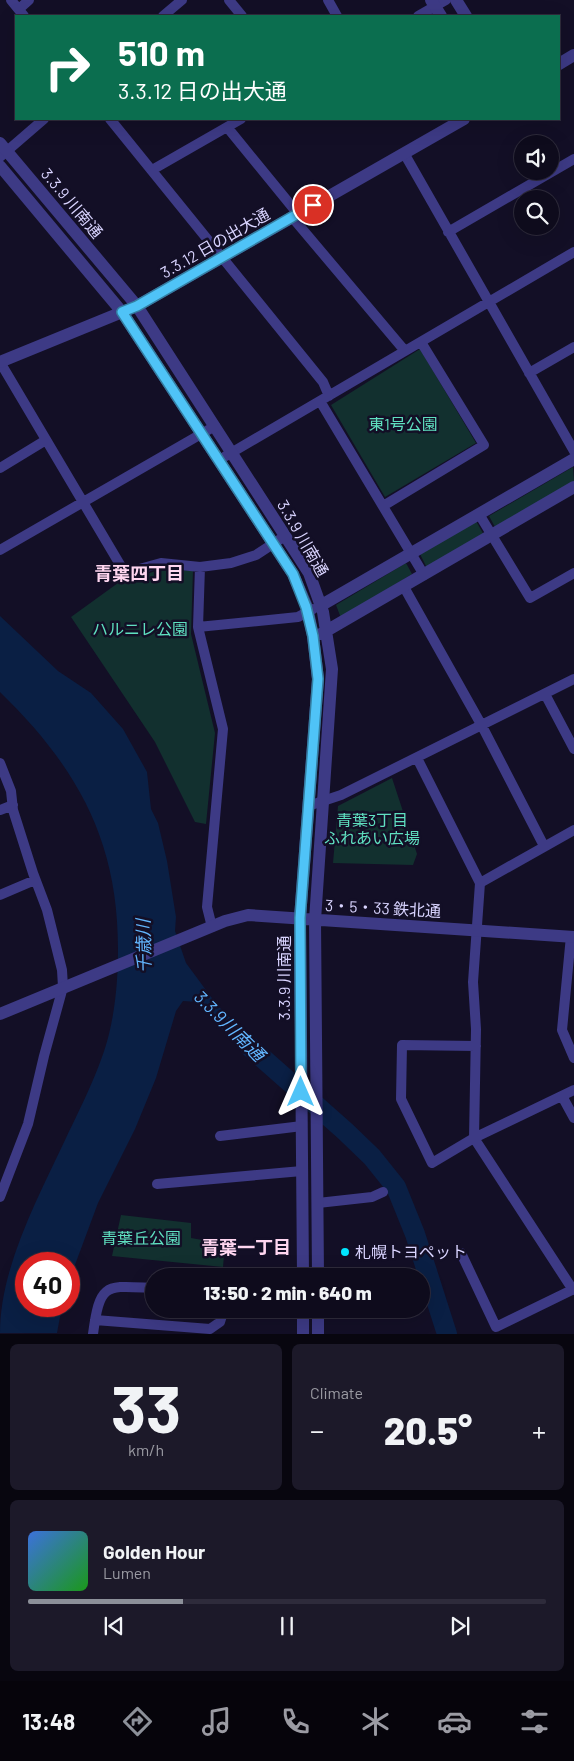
<!DOCTYPE html>
<html lang="en">
<head>
<meta charset="utf-8">
<style>
	body { margin:0; font-family:Barlow,"Noto Sans JP",sans-serif; background:#1c1929; color:#f1f3f6; height:100vh; display:flex; flex-direction:column; font-size:19px; white-space:nowrap }
	* { box-sizing:border-box; margin:0 }
	p { font-size:16px; color:#9b9ba3 }
	.icon { flex:none; width:28px; height:28px; fill:none; stroke:currentColor; stroke-width:2; stroke-linecap:round; stroke-linejoin:round }
	.map { position:relative; height:1334px; overflow:hidden }
	.drawer { display:flex; flex-direction:column; gap:10px; padding:10px; background:#08060f; flex:1 }
	.drawer>* { flex:none }
	.hud { position:absolute; left:15px; top:15px; width:545px; height:105px; border-radius:0px; box-shadow:0 5px 20px #0002,0 0 0 1px #2e2b3b; background:#0b6e4f; color:#fff; overflow:hidden }
	.buttons { position:absolute; left:514px; top:135px; display:grid; gap:10px }
	.buttons a { display:grid; place-items:center; width:45px; height:45px; border-radius:50%; background:#0e0b1c; box-shadow:0 5px 20px #0002,0 0 0 1px #2e2b3b; font-size:25px }
	.speed { position:absolute; left:15px; top:1252px; display:flex; gap:10px; font-size:25px; font-weight:700; text-align:center }
	.speed>* { display:grid; place-content:center; width:65px; height:65px; border-radius:50%; background:#0e0b1c; box-shadow:0 5px 20px #0002,0 0 0 1px #2e2b3b; line-height:1 }
	.speed .limit { border:8px solid #d22; background:#fff; color:#111 }
	.pin { position:absolute; display:grid; place-items:center; width:42px; height:42px; color:#fff; margin:-21px; border:2px solid #fff; border-radius:50%; box-shadow:0 1px 5px #0007 }
	.me { position:absolute; width:55px; margin:-28px; rotate:0deg; stroke-linejoin:round; filter:drop-shadow(0 0 4px #0008) }
	.turn { display:flex; align-items:center; gap:18px; height:105px; padding:0 20px; font-size:22px }
	.turn .icon { width:65px; height:65px; stroke-width:2.5 }
	.turn b { display:block; font-size:35px; line-height:42px }
	.big { font-size:38px; font-weight:800; line-height:1.1 }
	.drawer .card { flex:1; display:flex; flex-direction:column; justify-content:center; gap:8px; min-width:0; padding:0 18px; border-radius:8px; background:#1c1929 }
	.drawer .dial { align-items:center; gap:0 }
	.dial b { font-size:65px; line-height:1 }
	.song { display:flex; align-items:center; gap:15px }
	.cover { width:60px; height:60px; border-radius:8px; background:linear-gradient(135deg,hsl(220 70% 55%),hsl(120 70% 35%)) }
	.played { height:5px; border-radius:2px; background:linear-gradient(90deg,#8c9099 30%,#2e2b3b 30%) }
	.keys { display:flex; justify-content:space-around; direction:ltr }
	.heat { display:flex; justify-content:space-between; align-items:center; font-size:28px; direction:ltr }
	.drawer .tiles { flex:1; display:grid; gap:10px; grid-template-columns:1fr 1fr }
	.card:last-child { grid-column:span 2 }
	.trip { position:absolute; left:145px; top:1268px; width:285px; height:50px; border-radius:25px; background:#0e0b1c; box-shadow:0 5px 20px #0002,0 0 0 1px #2e2b3b; font-weight:800; line-height:50px; text-align:center }
	.dock { display:flex; height:80px; justify-content:space-around; align-items:center; background:#06040b; color:#9b9ba3 }
	.dock .icon { width:35px; height:35px }
	.dock .on { color:#8c9099 }
	.dock b { font-size:22px; color:#f1f3f6 }
	.map>svg:first-child { display:block }
	.green { fill:#12302f }
	.water { fill:#0a1f44 }
	.lines { fill:none; stroke-linecap:round; stroke-linejoin:round }
	.river { stroke:#0a1f44; stroke-width:20 }
	.minor { stroke:#3d3a85; stroke-width:10 }
	.tertiary { stroke:#3d3a85; stroke-width:12 }
	.route-casing { stroke:#337fa1; stroke-width:12 }
	.route { stroke:#4fc3f7; stroke-width:9 }
	.poi-dot { fill:#00e5ff; stroke:#130f26; stroke-width:2 }
	.labels { text-anchor:middle; stroke-width:5; stroke-linejoin:round; paint-order:stroke }
	.street-label { font-size:16px; fill:#d9d4ff; stroke:#130f26 }
	.park-label { font-size:16px; fill:#5fe0c0; stroke:#130f26 }
	.poi-label { font-size:16px; fill:#d9d4ff; stroke:#130f26; text-anchor:start }
	.neighbourhood-label { font-size:18px; font-weight:bold; fill:#ffd6f0; stroke:#130f26 }
	.water-label { font-size:18px; font-style:italic; fill:#62b6ff; stroke:#130f26 }
</style>
</head>
<body>
<div class="map">
<svg width="574" height="1334" viewBox="0 0 574 1334">
	<rect width="100%" height="100%" fill="#130f26"/>
	<path class="green" d="M420 349 476 443 385 497 331 405Z
		M573 467 574 481 495 527 489 516Z
		M476 521 484 535 427 568 420 554Z
		M406 563 412 574 341 618 336 605Z
		M193 570 191 634 215 733 206 824 195 822 155 742 71 617 118 583 156 571Z
		M392 778 417 854 413 865 333 863 338 806Z
		M121 1215 191 1223V1238L225 1244 223 1267 112 1256Z"/>
	<path class="water" d="M0 616 58 671 91 693 123 729 147 772 151 809 158 823 167 861 176 917 175 931 186 963 217 1005 272 1059 267 1069 227 1035 198 1002 183 1001 176 1011 156 1078 135 1129 98 1203 69 1281V1264H26V1306H62L57 1333H0C0 1267 38 1198 66 1138 81 1107 101 1067 109 1034 116 1005 118 977 118 948 118 839 76 766 0 692Z"/>
	<g class="lines">
		<path class="river" d="M250 1047 345 1131 372 1157 396 1187 415 1234 447 1334"/>
		<path class="minor" d="M11 0 24 16
			M229 0 242 16
			M328 0 337 16
			M19 9 29 0
			M163 16 182 0
			M418 16 446 0
			M110 119 323 382 329 396
			M227 127 298 214
			M404 153 574 451
			M0 157 44 119
			M152 170 241 119
			M292 217 405 351
			M448 232 574 159
			M0 362 125 573 161 563 200 567 231 563 256 555 285 536
			M529 373 574 347
			M320 401 424 575
			M219 460 574 252
			M0 468 46 440
			M383 506 484 445 421 342
			M479 514 530 598 574 573
			M0 550 215 426
			M200 567 198 627 223 729 207 907 212 927
			M404 587 482 726 544 846
			M198 627 298 617 313 609
			M545 694 574 749
			M417 758 480 883 473 982 476 1029 474 1138 573 1290
			M0 763 11 791 13 810 33 873 47 910 62 970 63 987 44 1056 28 1124 0 1197
			M308 806 341 795 574 679
			M0 810 13 805
			M480 883 574 830
			M0 895 35 880
			M571 936 562 1030 574 1058
			M476 1046 402 1045 401 1099 432 1163 474 1138 574 1090
			M562 1096 574 1118
			M220 1136 302 1126
			M157 1184 302 1171
			M318 1203 372 1197 383 1192
			M461 1253 496 1327 574 1289
			M95 1320 210 1329 220 1322 224 1309
			M93 1334C100 1281 106 1286 154 1288"/>
		<path class="tertiary" d="M431 0 441 16
			M456 0 466 16
			M559 64 574 55
			M0 143 137 306 309 573 323 612 332 669 315 920 318 1276
			M0 166 122 312 293 574 307 607 313 636 318 679 300 918 303 1276
			M0 362 137 306 464 119
			M320 606 574 459
			M321 634 574 487
			M0 1014 225 921 248 915 574 937
			M303 1309V1334
			M318 1309V1334"/>
	</g>
	<g class="lines">
		<g class="route-casing">
			<path id="route" d="M301 1092 300 918 318 679 313 636 306 607 293 574 122 312 137 306 313 205"/>
		</g>
		<use href="#route" class="route"/>
	</g>
	<circle class="poi-dot" cx="345" cy="1252" r="5"/>
	<g class="labels">
		<g class="street-label">
			<text transform="translate(72 203) rotate(50)" y="6">3.3.9 川南通</text>
			<text transform="translate(215 243) rotate(-30)" y="6">3.3.12 日の出大通</text>
			<text transform="translate(303 538) rotate(60)" y="6">3.3.9 川南通</text>
			<text transform="translate(383 908) rotate(3)" y="6">3・5・33 鉄北通</text>
			<text transform="translate(284 978) rotate(-90)" y="6">3.3.9 川南通</text>
		</g>
		<g class="park-label">
			<text x="403" y="430">東1号公園</text>
			<text x="140" y="635">ハルニレ公園</text>
			<text x="372" y="826">青葉3丁目<tspan x="372" dy="18">ふれあい広場</tspan></text>
			<text x="141" y="1244">青葉丘公園</text>
		</g>
		<g class="poi-label">
			<text x="355" y="1258">札幌トヨペット</text>
		</g>
		<g class="neighbourhood-label">
			<text x="139" y="580">青葉四丁目</text>
			<text x="246" y="1254">青葉一丁目</text>
		</g>
		<g class="water-label">
			<text transform="translate(144 946) rotate(-91)" y="6">千歳川</text>
			<text transform="translate(229 1026) rotate(45)" y="6">3.3.9川南通</text>
		</g>
	</g>
</svg>
<div class="buttons">
<a><svg class="icon" aria-label="sound" viewBox="0 0 24 24"><path d="M4 9h4l5-4v14l-5-4H4zM17 9q2 3 0 6"/></svg></a>
<a><svg class="icon" aria-label="search" viewBox="0 0 24 24"><circle cx="10" cy="10" r="6"/><path d="M15 15l6 6"/></svg></a>
</div>
<div class="speed"><div class="limit">40</div></div>
<div class="pin" style="left:313px;top:205px;background:#d93025"><svg class="icon" aria-label="arrive" viewBox="0 0 24 24"><path d="M6 21V4h12l-3 4 3 4H6"/></svg></div>
<svg class="me" style="left:301px;top:1092px" viewBox="-20 -20 40 40"><path d="M0-17L14 15 0 8-14 15z" fill="#4fc3f7" stroke="#fff" stroke-width="4"/></svg>
<div class="trip">13:50 · 2 min · 640 m</div>
<div class="hud">
<div class="turn"><svg class="icon" aria-label="right" viewBox="0 0 24 24"><path d="M7 20v-9h11M14 6l5 5-5 5"/></svg><div><b>510 m</b>3.3.12 日の出大通</div></div>
</div>
</div>
<section class="drawer">
<div class="tiles">
<div class="card dial"><b>33</b><p>km/h</p></div>
<div class="card"><p>Climate</p>
<div class="heat"><a>−</a><b class="big">20.5°</b><a>+</a></div>
</div>
<div class="card">
<div class="song"><i class="cover"></i><div><b>Golden Hour</b><p>Lumen</p></div></div>
<div class="played"></div>
<div class="keys"><svg class="icon" aria-label="previous" viewBox="0 0 24 24"><path d="M18 5L8 12l10 7zM5 5v14"/></svg><svg class="icon" aria-label="pause" viewBox="0 0 24 24"><path d="M8 5v14M16 5v14"/></svg><svg class="icon" aria-label="next" viewBox="0 0 24 24"><path d="M6 5l10 7-10 7zM19 5v14"/></svg></div>
</div>
</div>
</section>
<nav class="dock">
<b>13:48</b>
<svg class="icon on" aria-label="directions" viewBox="0 0 24 24"><path d="M12 3l9 9-9 9-9-9zM9 14v-3h6M13 9l2 2-2 2"/></svg>
<svg class="icon" aria-label="music" viewBox="0 0 24 24"><path d="M9 18V5l10-2v13"/><circle cx="6" cy="18" r="3"/><circle cx="16" cy="16" r="3"/></svg>
<svg class="icon" aria-label="phone" viewBox="0 0 24 24"><path d="M5 4h4l2 5-3 2q2 4 5 5l2-3 5 2v4C11 20 4 13 5 4z"/></svg>
<svg class="icon" aria-label="climate" viewBox="0 0 24 24"><path d="M12 3v18M4 7l16 10M4 17L20 7"/></svg>
<svg class="icon" aria-label="car" viewBox="0 0 24 24"><path d="M5 17H2v-5l4-1 3-4h7l3 4 3 1v5h-3M9 17h6M6 11h13"/><circle cx="7" cy="17" r="2"/><circle cx="17" cy="17" r="2"/></svg>
<svg class="icon" aria-label="filters" viewBox="0 0 24 24"><path d="M4 7h16M4 17h16"/><circle cx="9" cy="7" r="2"/><circle cx="15" cy="17" r="2"/></svg>
</nav>
</body>
</html>
